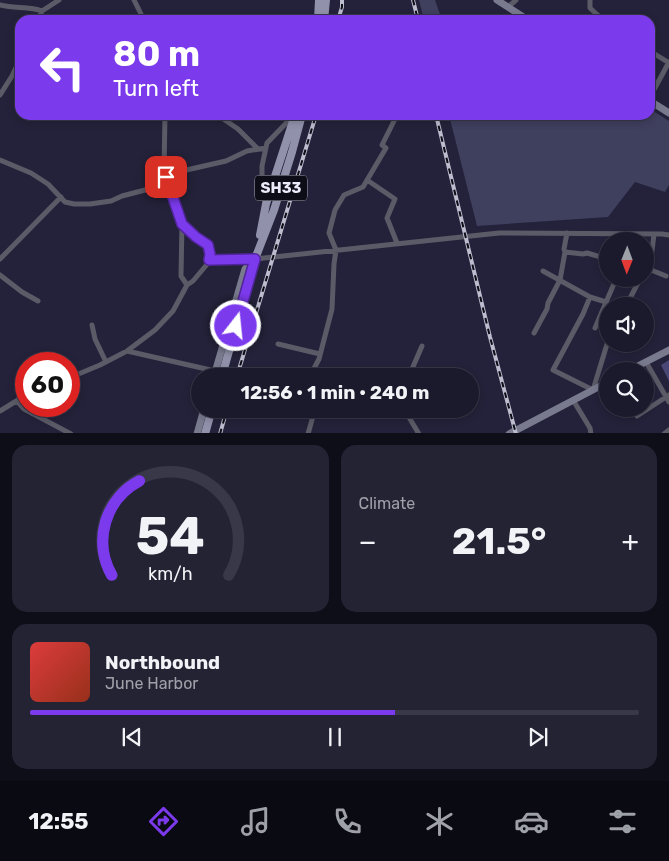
<!DOCTYPE html>
<html lang="en">
<head>
<meta charset="utf-8">
<style>
	body { margin:0; font-family:Rubik,sans-serif; background:#232334; color:#f1f3f6; height:100vh; display:flex; flex-direction:column; font-size:19px; white-space:nowrap }
	* { box-sizing:border-box; margin:0 }
	p { font-size:16px; color:#9fa1a9 }
	.icon { flex:none; width:28px; height:28px; fill:none; stroke:currentColor; stroke-width:2; stroke-linecap:round; stroke-linejoin:round }
	.map { position:relative; height:433px; overflow:hidden }
	.side { display:flex; flex-direction:column; gap:12px; padding:12px; background:#0e0e18; flex:1 }
	.side>* { flex:none }
	.hud { position:absolute; left:15px; top:15px; width:640px; height:105px; border-radius:15px; box-shadow:0 2px 8px #0003,0 0 0 1px #383848; background:#7c3aed; color:#fff; overflow:hidden }
	.needle { width:32px; rotate:181deg }
	.controls { position:absolute; left:599px; top:232px; display:grid; gap:10px }
	.controls a { display:grid; place-items:center; width:55px; height:55px; border-radius:50%; background:#1a1a2c; box-shadow:0 2px 8px #0003,0 0 0 1px #383848; font-size:25px }
	.speed { position:absolute; left:15px; top:352px; display:flex; gap:10px; font-size:25px; font-weight:700; text-align:center }
	.speed>* { display:grid; place-content:center; width:65px; height:65px; border-radius:50%; background:#1a1a2c; box-shadow:0 2px 8px #0003,0 0 0 1px #383848; line-height:1 }
	.speed .limit { border:8px solid #d22; background:#fff; color:#111 }
	.pin { position:absolute; display:grid; place-items:center; width:42px; height:42px; color:#fff; margin:-21px; border-radius:10px; box-shadow:0 2px 8px #0006 }
	.me { position:absolute; width:55px; margin:-28px; rotate:16deg; stroke-linejoin:round; filter:drop-shadow(0 0 4px #0008) }
	.turn { display:flex; align-items:center; gap:18px; height:105px; padding:0 15px; font-size:22px }
	.turn .icon { width:65px; height:65px; stroke-width:2.5 }
	.turn b { display:block; font-size:35px; line-height:42px }
	.big { font-size:38px; font-weight:700; line-height:1.1 }
	.side .widget { flex:1; display:flex; flex-direction:column; justify-content:center; gap:8px; min-width:0; padding:0 18px; border-radius:15px; background:#232334 }
	.side .dial { align-items:center; gap:0 }
	.dial svg { height:130px; overflow:visible; fill:none; stroke:#383848; stroke-width:7; stroke-linecap:round; text-anchor:middle }
	.dial text { fill:#f1f3f6; stroke:none }
	.song { display:flex; align-items:center; gap:15px }
	.cover { width:60px; height:60px; border-radius:8px; background:linear-gradient(135deg,hsl(0 70% 55%),hsl(10 70% 35%)) }
	.played { height:5px; border-radius:2px; background:linear-gradient(90deg,#7c3aed 60%,#383848 60%) }
	.keys { display:flex; justify-content:space-around; direction:ltr }
	.heat { display:flex; justify-content:space-between; align-items:center; font-size:28px; direction:ltr }
	.side .tiles { flex:1; display:grid; gap:12px; grid-template-columns:1fr 1fr }
	.widget:last-child { grid-column:span 2 }
	.trip { position:absolute; left:191px; top:368px; width:288px; height:50px; border-radius:25px; background:#1a1a2c; box-shadow:0 2px 8px #0003,0 0 0 1px #383848; font-weight:700; line-height:50px; text-align:center }
	.menu { display:flex; height:80px; justify-content:space-around; align-items:center; background:#0a0a12; color:#9fa1a9 }
	.menu .icon { width:35px; height:35px }
	.menu .current { color:#7c3aed }
	.menu b { font-size:22px; color:#f1f3f6 }
	.map>svg:first-child { display:block }
	.green { fill:#3f3f5e }
	.building { fill:#494776 }
	.lines { fill:none; stroke-linecap:round; stroke-linejoin:round }
	.street { stroke:#5b5b68; stroke-width:5 }
	.secondary { stroke:#797a8e; stroke-width:7 }
	.primary { stroke:#9191ab; stroke-width:8 }
	.rail-casing { stroke:#bcbccf; stroke-width:4 }
	.rail { stroke:#0d0d17; stroke-width:2; stroke-dasharray:5.5; stroke-linecap:butt }
	.route-casing { stroke:#51269a; stroke-width:12 }
	.route { stroke:#7c3aed; stroke-width:9 }
	.labels { text-anchor:middle; stroke-width:5; stroke-linejoin:round; paint-order:stroke }
	.shield { fill:#0d0d17; stroke:#a8a8b7; stroke-width:1 }
	.shield-label { font-size:15px; font-weight:bold; fill:#ebebfc }
</style>
</head>
<body>
<div class="map">
<svg width="669" height="434" viewBox="0 0 669 434">
	<rect width="100%" height="100%" fill="#23223a"/>
	<path class="green" d="M419 0H435L442 20H424Z
		M650 109 669 121V185L665 192 635 182 608 217 477 226 449 115H650Z"/>
	<path class="building" d="M669 360V381L661 365Z"/>
	<g class="lines">
		<path class="street" d="M134 0 144 20
			M590 0V8L603 20
			M0 5C14 9 29 6 42 11
			M508 7 516 0
			M38 20 42 11 59 0
			M650 51 669 63
			M0 95 12 76 20 59
			M650 97 669 62
			M219 116 238 129 258 149
			M0 160 31 173 48 184 65 202 74 204H90L111 201 122 196 168 184
			M166 177 172 173 182 171 226 161 247 151 266 148
			M367 180 395 199 387 218 397 243
			M265 202 262 192V166L267 143 294 115
			M182 224 181 276 187 285
			M565 252 583 254 587 253 608 259
			M0 259 61 197
			M209 259H255L499 233 662 234 669 235
			M646 268 666 276
			M645 269 652 251 654 234
			M543 271 590 297 606 302
			M0 275 22 292 38 301
			M590 297 583 314 553 370 593 390 608 341
			M626 306 640 279
			M92 325 95 339 106 362
			M595 328 616 279
			M534 333 547 309 548 303 560 280 565 252 564 249 567 233
			M278 344 320 354
			M127 351 215 371
			M646 362 669 402
			M310 376 319 359 332 309 334 264 336 250 329 233 335 210 344 195 363 187 386 148 382 145 397 115
			M409 376 422 346
			M69 378 100 365 127 351 155 330 173 311 187 285 193 281 209 262 210 254 208 245 196 237 182 224 166 177 164 169 165 115
			M573 400 590 428 591 434
			M17 401 24 409 71 434
			M404 409 419 434
			M0 411 26 395
			M241 412 244 409
			M637 416 669 395
			M308 434 315 409
			M664 434 669 430"/>
		<path class="secondary" d="M497 0 528 20
			M650 101 669 113
			M628 371 669 350
			M214 376 245 269 255 259
			M197 434 204 409
			M509 434 608 382"/>
		<path class="primary" d="M318 20 319 0
			M324 20 326 0
			M260 235 266 204 295 115
			M222 376 255 259 274 210 292 152 302 115
			M205 434 212 409"/>
		<g class="rail-casing">
			<path id="rail" d="M413 0 418 20
				M338 20 342 7V0
				M436 115 490 337 516 434
				M237 376 316 115
				M220 434 227 409"/>
		</g>
		<use href="#rail" class="rail"/>
	</g>
	<g class="lines">
		<g class="route-casing">
			<path id="route" d="M166 177 182 224 196 237 208 245 210 254 209 260 255 259 236 326"/>
		</g>
		<use href="#route" class="route"/>
	</g>
	<g class="labels">
		<rect class="shield" x="255" y="175.5" width="52" height="25" rx="4"/>
		<g class="shield-label">
			<text x="281" y="193">SH33</text>
		</g>
	</g>
</svg>
<div class="controls">
<a><svg class="needle" viewBox="-14 -14 28 28"><path d="M0-13l5 13h-10z" fill="#e53935"/><path d="M0 13l5-13h-10z" fill="#9fa1a9"/></svg></a>
<a><svg class="icon" aria-label="sound" viewBox="0 0 24 24"><path d="M4 9h4l5-4v14l-5-4H4zM17 9q2 3 0 6"/></svg></a>
<a><svg class="icon" aria-label="search" viewBox="0 0 24 24"><circle cx="10" cy="10" r="6"/><path d="M15 15l6 6"/></svg></a>
</div>
<div class="speed"><div class="limit">60</div></div>
<div class="pin" style="left:166px;top:177px;background:#d93025"><svg class="icon" aria-label="arrive" viewBox="0 0 24 24"><path d="M6 21V4h12l-3 4 3 4H6"/></svg></div>
<svg class="me" style="left:236px;top:326px" viewBox="-20 -20 40 40"><circle r="17" fill="#7c3aed" stroke="#fff" stroke-width="3"/><path d="M0-11L8 9 0 5-8 9z" fill="#fff"/></svg>
<div class="trip">12:56 · 1 min · 240 m</div>
<div class="hud">
<div class="turn"><svg class="icon" aria-label="left" viewBox="0 0 24 24"><path d="M17 20v-9H6M10 6l-5 5 5 5"/></svg><div><b>80 m</b>Turn left</div></div>
</div>
</div>
<section class="side">
<div class="tiles">
<div class="widget dial"><svg viewBox="0 0 100 80">
<path d="M14 69A42 42 0 1 1 86 69"/>
<path d="M14 69A42 42 0 0 1 31 11" stroke="#7c3aed"/>
<text x="50" y="56" font-size="32" font-weight="700">54</text>
<text x="50" y="72" font-size="11">km/h</text>
</svg></div>
<div class="widget"><p>Climate</p>
<div class="heat"><a>−</a><b class="big">21.5°</b><a>+</a></div>
</div>
<div class="widget">
<div class="song"><i class="cover"></i><div><b>Northbound</b><p>June Harbor</p></div></div>
<div class="played"></div>
<div class="keys"><svg class="icon" aria-label="previous" viewBox="0 0 24 24"><path d="M18 5L8 12l10 7zM5 5v14"/></svg><svg class="icon" aria-label="pause" viewBox="0 0 24 24"><path d="M8 5v14M16 5v14"/></svg><svg class="icon" aria-label="next" viewBox="0 0 24 24"><path d="M6 5l10 7-10 7zM19 5v14"/></svg></div>
</div>
</div>
</section>
<nav class="menu">
<b>12:55</b>
<svg class="icon current" aria-label="directions" viewBox="0 0 24 24"><path d="M12 3l9 9-9 9-9-9zM9 14v-3h6M13 9l2 2-2 2"/></svg>
<svg class="icon" aria-label="music" viewBox="0 0 24 24"><path d="M9 18V5l10-2v13"/><circle cx="6" cy="18" r="3"/><circle cx="16" cy="16" r="3"/></svg>
<svg class="icon" aria-label="phone" viewBox="0 0 24 24"><path d="M5 4h4l2 5-3 2q2 4 5 5l2-3 5 2v4C11 20 4 13 5 4z"/></svg>
<svg class="icon" aria-label="climate" viewBox="0 0 24 24"><path d="M12 3v18M4 7l16 10M4 17L20 7"/></svg>
<svg class="icon" aria-label="car" viewBox="0 0 24 24"><path d="M5 17H2v-5l4-1 3-4h7l3 4 3 1v5h-3M9 17h6M6 11h13"/><circle cx="7" cy="17" r="2"/><circle cx="17" cy="17" r="2"/></svg>
<svg class="icon" aria-label="filters" viewBox="0 0 24 24"><path d="M4 7h16M4 17h16"/><circle cx="9" cy="7" r="2"/><circle cx="15" cy="17" r="2"/></svg>
</nav>
</body>
</html>
